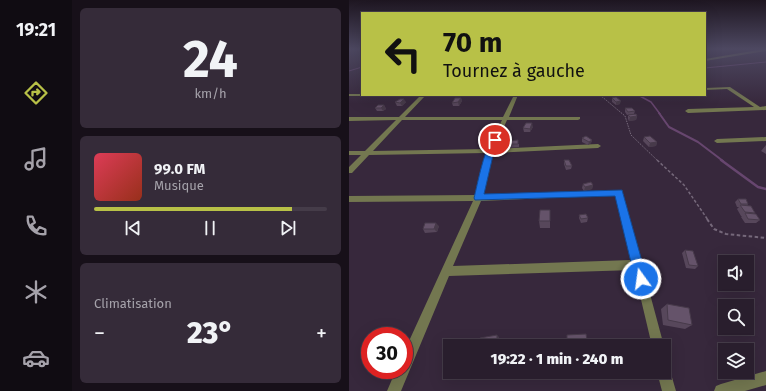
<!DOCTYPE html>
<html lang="fr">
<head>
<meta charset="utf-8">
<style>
	body { margin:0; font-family:"Fira Sans",sans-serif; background:#352b39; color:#f1f3f6; height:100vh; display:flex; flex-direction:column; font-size:15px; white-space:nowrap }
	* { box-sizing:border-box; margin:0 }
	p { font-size:13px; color:#a5a2aa }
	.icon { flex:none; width:22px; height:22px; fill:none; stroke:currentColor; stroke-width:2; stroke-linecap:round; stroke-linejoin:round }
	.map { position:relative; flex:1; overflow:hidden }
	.panel { display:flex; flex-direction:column; gap:8px; padding:8px; background:#171019; width:277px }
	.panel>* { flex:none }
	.top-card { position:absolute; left:12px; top:12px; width:345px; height:84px; border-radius:0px; box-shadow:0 4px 16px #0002,0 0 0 1px #453c49; background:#b8c147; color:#111; overflow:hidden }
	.tools { position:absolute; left:369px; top:255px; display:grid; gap:8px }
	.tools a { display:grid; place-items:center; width:36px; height:36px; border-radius:0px; background:#291e2d; box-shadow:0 4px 16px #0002,0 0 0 1px #453c49; font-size:20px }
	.speed { position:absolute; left:12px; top:327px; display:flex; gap:8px; font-size:20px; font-weight:700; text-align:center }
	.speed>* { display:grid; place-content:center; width:52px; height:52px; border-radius:50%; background:#291e2d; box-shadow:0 4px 16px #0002,0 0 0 1px #453c49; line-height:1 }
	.speed .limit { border:6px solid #d22; background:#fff; color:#111 }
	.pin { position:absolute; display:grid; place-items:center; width:34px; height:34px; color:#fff; margin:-17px; border:2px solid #fff; border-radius:50%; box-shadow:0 1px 4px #0007 }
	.me { position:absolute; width:44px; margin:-22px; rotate:346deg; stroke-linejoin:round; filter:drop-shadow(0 0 3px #0008) }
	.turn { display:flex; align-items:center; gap:14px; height:84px; padding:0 16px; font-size:18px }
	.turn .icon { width:52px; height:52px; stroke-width:2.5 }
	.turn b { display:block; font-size:28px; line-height:34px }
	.big { font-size:30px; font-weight:800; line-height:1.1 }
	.panel .card { flex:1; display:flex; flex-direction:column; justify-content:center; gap:6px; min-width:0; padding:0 14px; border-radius:6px; background:#352b39 }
	.panel .dial { align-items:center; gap:0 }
	.dial b { font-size:52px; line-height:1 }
	.song { display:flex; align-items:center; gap:12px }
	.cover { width:48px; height:48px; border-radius:6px; background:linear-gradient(135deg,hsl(350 70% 55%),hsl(10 70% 35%)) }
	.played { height:4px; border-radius:2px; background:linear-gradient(90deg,#b8c147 85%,#453c49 85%) }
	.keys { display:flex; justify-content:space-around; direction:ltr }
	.heat { display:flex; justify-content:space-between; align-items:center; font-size:22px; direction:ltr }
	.trip { position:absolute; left:94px; top:339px; width:228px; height:40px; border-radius:0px; background:#291e2d; box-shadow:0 4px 16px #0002,0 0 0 1px #453c49; font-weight:800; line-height:40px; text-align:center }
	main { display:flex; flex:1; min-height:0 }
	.dock { display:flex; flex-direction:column; width:72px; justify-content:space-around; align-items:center; background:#100c12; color:#a5a2aa }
	.dock .icon { width:28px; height:28px }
	.dock .active { color:#b8c147 }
	.dock b { font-size:18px; color:#f1f3f6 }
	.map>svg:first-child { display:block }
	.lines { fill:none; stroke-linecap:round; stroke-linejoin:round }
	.stream-far3 { stroke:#67466f; stroke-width:1 }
	.stream-far2 { stroke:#67466f; stroke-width:1.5 }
	.stream-far1 { stroke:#67466f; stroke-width:2 }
	.stream { stroke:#67466f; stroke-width:2.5 }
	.path-far2 { stroke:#75687a; stroke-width:1; stroke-dasharray:1.5 1; stroke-linecap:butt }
	.path-far1 { stroke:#75687a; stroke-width:1.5; stroke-dasharray:3 2; stroke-linecap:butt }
	.path { stroke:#75687a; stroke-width:2; stroke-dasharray:3.5 2.5; stroke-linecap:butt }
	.minor { fill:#737750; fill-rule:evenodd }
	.wall { fill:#57475b }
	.shaded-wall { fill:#473a4a }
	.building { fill:#65536a; stroke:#473a4a }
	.route { fill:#1a73e8; stroke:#114b97 }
</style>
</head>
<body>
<main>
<nav class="dock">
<b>19:21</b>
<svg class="icon active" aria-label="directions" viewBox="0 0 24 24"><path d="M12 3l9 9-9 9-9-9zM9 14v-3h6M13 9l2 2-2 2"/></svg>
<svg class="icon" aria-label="music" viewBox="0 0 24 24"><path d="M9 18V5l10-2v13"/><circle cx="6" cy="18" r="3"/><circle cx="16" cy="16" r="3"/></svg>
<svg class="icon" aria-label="phone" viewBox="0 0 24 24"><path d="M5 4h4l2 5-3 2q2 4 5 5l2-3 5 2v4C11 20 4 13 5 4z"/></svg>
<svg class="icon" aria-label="climate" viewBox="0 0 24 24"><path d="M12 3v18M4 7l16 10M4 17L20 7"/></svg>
<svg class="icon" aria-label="car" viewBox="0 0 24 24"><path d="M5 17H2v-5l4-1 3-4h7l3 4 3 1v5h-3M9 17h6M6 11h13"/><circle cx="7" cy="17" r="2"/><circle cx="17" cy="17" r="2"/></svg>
</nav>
<section class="panel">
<div class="card dial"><b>24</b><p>km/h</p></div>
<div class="card">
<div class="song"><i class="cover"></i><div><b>99.0 FM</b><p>Musique</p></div></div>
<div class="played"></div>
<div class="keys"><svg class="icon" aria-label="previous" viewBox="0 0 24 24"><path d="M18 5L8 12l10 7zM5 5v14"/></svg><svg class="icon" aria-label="pause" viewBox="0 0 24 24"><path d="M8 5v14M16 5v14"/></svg><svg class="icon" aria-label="next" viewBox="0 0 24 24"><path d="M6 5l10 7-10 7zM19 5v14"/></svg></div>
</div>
<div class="card"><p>Climatisation</p>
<div class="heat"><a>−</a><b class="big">23°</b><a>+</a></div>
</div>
</section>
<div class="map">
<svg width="417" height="391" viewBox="0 0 417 391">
	<rect width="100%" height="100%" fill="#37283c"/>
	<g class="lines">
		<path class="stream-far3" d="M356 68 417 62
			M0 71 13 67"/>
		<path class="stream-far2" d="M289 95 302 102 311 114"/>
		<path class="stream-far1" d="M310 113 320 127 349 142 374 161"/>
		<path class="stream" d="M372 160 409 187 417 189"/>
		<path class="path-far2" d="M251 95 276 116 282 135 309 161"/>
		<path class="path-far1" d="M308 160 335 185 359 220"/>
		<path class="path" d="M358 219 365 229 377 234 417 238"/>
		<path class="minor" d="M415 49H417V51L356 61V59Z
			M381 87 411 107 417 106V110L339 113 336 111 339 109 405 107 378 89 356 90V88Z
			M0 94H13V95H111L109 96H76L56 117H154L165 95H169L160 117H231V119L229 120H158L145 149 249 144 252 146 249 148 144 153 134 195 273 190 315 346V347V346H303L285 270 100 276 52 391H38L47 370H55V352L124 201 0 202V196L126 195 137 153 20 155 3 173H0V167L12 155H0V151H16L47 120 0 121V117H50L71 96H0ZM53 120H153L139 149 24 151ZM267 195 282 260 104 266 132 201Z
			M417 137V141L368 143 365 141 368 139Z
			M315 365 320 367 327 391H313L308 372H315Z
			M417 371V385L396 391H365L367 386 372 384Z"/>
	</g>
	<path class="wall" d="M112 98 113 101 110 106H104L103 103Z
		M263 98 271 104 267 105 263 102Z
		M46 102H57L53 106H48Z
		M35 105 37 109 34 111H28L26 108Z
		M276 108 286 111 285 114 278 115 276 112Z
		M279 115 288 116 287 120 280 121 279 119Z
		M184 127 181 132H175L174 128Z
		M295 137 308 142 307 146 300 147 294 141Z
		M233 138 243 140 242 143 239 145 233 142Z
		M159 144H170V147L159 148Z
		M417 145V154L412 151Z
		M215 160 223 166 222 169 217 170 215 164Z
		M234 184 244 185 243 189 235 191 233 188Z
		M389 199 399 204 398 206 406 213 405 214 411 220 407 223H396L392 217 393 216H392L388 209 390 207H388L386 202Z
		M230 215 239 218 238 222 232 223 230 218Z
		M201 217V228H191L190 221Z
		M90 226 88 232 76 233 74 229Z
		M336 250 349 266 346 269 337 268 333 253Z
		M318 304 343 325 336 329 314 325 312 309Z"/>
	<path class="shaded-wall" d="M112 98 113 101 110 106 109 102Z
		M55 99 57 102 53 106 51 103Z
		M272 101 271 104 267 105V102Z
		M35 105 37 109 34 111 32 108Z
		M288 116 287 120 280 121 281 117Z
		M183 123 184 127 181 132V129Z
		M243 140 242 143 239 145 240 142Z
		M308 142 307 146 300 147 301 143Z
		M244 185 243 189 235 191 236 187Z
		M87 223 90 226 88 232 85 229Z
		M148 335 150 337V346H148Z"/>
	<path class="building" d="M267 97 272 101 267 102 263 98Z
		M106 98H112L109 102 103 103Z
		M51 99H55L51 103 46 102Z
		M29 105H35L32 108H26Z
		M276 108H283L286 111 279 112Z
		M287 114 288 116 281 117 279 115Z
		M177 123H183L181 129 174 128Z
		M237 136 243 140 240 142 233 138Z
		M301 136 308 142 301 143 295 137Z
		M169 140V144H159V141Z
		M215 160H220L223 166H217Z
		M242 182 244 185 236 187 234 184Z
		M389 199H397L399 204H392Z
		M391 205 402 206 406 213 396 212Z
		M191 210H201V221H190Z
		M396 213 407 214 411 220 399 219Z
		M237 214 239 218 232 219 230 215Z
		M76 223H87L85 229H74Z
		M336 250 344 251 349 266 340 265Z
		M318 304 340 308 343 325 319 320Z
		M237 334 239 346H218V335Z
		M148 335V346H131V338Z"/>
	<linearGradient id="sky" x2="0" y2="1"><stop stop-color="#1e1621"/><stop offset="0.47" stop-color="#4d4861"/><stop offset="1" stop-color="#4d4861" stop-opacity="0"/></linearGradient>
	<rect width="417" height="104" fill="url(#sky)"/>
	<path class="route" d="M146 138 149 140 145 151 135 194 273 190 298 279 296 283 292 285 287 283 286 279 266 196 126 200 125 198C128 187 136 142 146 138Z"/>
</svg>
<div class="tools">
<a><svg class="icon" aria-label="sound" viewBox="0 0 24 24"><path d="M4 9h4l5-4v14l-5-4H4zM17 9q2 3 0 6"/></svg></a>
<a><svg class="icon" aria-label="search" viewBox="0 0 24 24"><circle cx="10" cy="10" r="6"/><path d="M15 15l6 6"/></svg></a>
<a><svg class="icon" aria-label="layers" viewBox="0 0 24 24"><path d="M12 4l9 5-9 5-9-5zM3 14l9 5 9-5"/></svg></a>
</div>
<div class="speed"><div class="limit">30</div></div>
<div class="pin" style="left:146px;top:140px;background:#d93025"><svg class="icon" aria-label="arrive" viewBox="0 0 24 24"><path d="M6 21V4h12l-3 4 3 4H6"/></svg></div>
<svg class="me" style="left:292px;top:279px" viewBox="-20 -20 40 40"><circle r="17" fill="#1a73e8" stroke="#fff" stroke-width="3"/><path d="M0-11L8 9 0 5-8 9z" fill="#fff"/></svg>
<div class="trip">19:22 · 1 min · 240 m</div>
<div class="top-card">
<div class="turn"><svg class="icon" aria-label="left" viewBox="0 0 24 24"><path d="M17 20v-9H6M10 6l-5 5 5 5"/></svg><div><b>70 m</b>Tournez à gauche</div></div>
</div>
</div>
</main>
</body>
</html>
